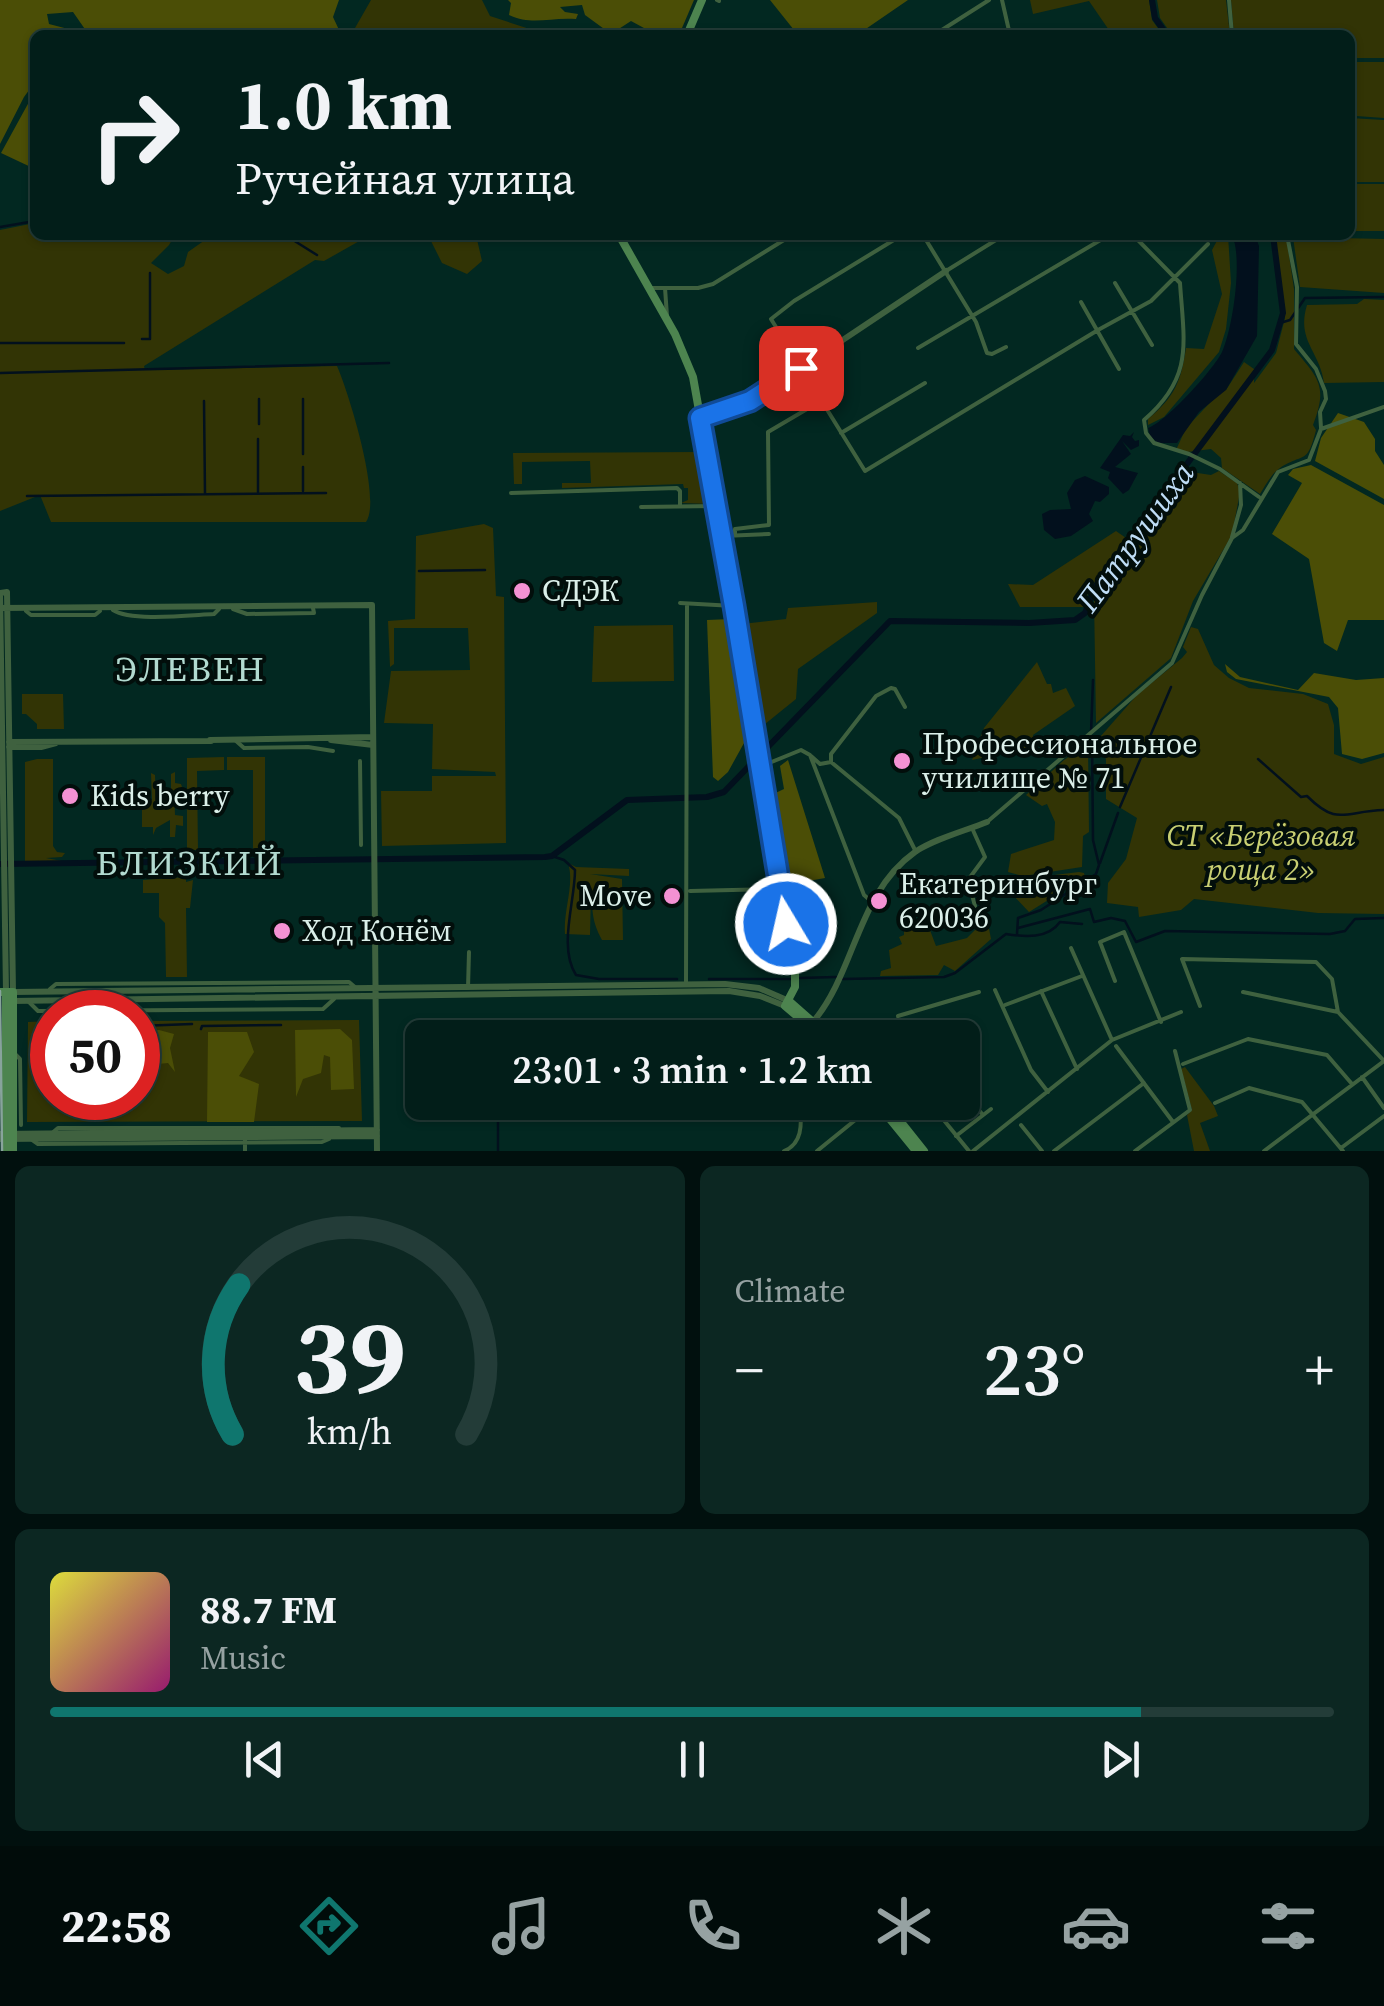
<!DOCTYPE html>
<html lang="en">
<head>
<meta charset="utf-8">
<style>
	body { margin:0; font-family:"Source Serif 4",serif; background:#0c2722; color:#f1f3f6; height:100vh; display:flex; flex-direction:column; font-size:38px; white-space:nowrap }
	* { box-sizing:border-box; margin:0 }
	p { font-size:32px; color:#96a2a2 }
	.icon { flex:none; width:55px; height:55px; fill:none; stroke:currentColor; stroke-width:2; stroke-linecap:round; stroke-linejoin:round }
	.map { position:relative; height:1151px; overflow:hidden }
	.panel { display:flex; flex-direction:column; gap:15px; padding:15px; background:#01100e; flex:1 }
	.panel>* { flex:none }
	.guide { position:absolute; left:30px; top:30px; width:1325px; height:210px; border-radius:15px; box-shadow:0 2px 8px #0004,0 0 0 2px #233c38; background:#021e19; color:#f1f3f6; overflow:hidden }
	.speed { position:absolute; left:30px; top:990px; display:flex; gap:20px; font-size:50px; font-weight:700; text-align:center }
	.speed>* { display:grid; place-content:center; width:130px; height:130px; border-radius:50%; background:#021e19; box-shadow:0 2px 8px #0004,0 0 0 2px #233c38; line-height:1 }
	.speed .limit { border:15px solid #d22; background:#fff; color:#111 }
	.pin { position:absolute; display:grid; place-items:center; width:85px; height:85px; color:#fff; margin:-42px; border-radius:20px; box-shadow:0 5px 15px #0006 }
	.me { position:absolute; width:110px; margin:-55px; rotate:351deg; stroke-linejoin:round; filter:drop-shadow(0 0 8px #0008) }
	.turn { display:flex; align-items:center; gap:35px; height:210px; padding:0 40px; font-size:45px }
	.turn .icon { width:130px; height:130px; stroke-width:2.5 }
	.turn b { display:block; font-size:70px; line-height:85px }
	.big { font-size:75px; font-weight:600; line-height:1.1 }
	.panel .tile { flex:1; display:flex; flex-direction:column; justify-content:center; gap:15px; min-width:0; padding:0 35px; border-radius:15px; background:#0c2722 }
	.panel .dial { align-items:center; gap:0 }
	.dial svg { height:260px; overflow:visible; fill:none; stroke:#233c38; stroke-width:7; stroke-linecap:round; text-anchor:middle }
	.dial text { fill:#f1f3f6; stroke:none }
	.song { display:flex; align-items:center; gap:30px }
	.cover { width:120px; height:120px; border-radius:15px; background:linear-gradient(135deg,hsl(60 70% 55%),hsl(320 70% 35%)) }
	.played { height:10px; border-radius:5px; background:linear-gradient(90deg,#0f766e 85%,#233c38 85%) }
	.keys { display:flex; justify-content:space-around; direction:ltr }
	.heat { display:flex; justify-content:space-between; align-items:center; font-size:55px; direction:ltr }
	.panel .tiles { flex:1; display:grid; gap:15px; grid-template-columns:1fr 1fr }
	.tile:last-child { grid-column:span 2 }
	.trip { position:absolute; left:405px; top:1020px; width:575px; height:100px; border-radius:15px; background:#021e19; box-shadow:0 2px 8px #0004,0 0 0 2px #233c38; font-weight:600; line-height:100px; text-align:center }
	.menu { display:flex; height:160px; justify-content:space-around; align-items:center; background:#010c0a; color:#96a2a2 }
	.menu .icon { width:70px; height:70px }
	.menu .on { color:#0f766e }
	.menu b { font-size:45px; color:#f1f3f6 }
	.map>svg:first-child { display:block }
	.green { fill:#323405 }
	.forest { fill:#4b4e06 }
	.water { fill:#02101d }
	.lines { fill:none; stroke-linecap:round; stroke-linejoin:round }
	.stream { stroke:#02101d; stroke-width:2.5 }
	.river { stroke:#02101d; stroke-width:6 }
	.minor { stroke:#3f613f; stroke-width:4 }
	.tertiary { stroke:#3f613f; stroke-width:6 }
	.secondary { stroke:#4d844f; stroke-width:8 }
	.tram { stroke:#88a39c; stroke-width:2.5 }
	.route-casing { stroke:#114b97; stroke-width:25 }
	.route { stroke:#1a73e8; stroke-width:18 }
	.poi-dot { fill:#f491d3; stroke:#020e0b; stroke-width:4 }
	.labels { text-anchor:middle; stroke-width:8; stroke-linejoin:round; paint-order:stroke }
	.poi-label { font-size:30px; fill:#dbefe9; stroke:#020e0b; text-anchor:start }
	.park-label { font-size:30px; font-style:italic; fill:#c8cf72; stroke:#020e0b }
	.water-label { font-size:32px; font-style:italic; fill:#bfddf6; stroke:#020e0b }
	.quarter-label { font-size:35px; letter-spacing:2.5px; fill:#b2dad0; stroke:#020e0b }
</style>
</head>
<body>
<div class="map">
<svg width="1384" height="1151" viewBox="0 0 1384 1151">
	<rect width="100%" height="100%" fill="#022821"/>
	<path class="green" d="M371 0H482L490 16 548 35H351Z
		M1030 0H1149L1152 20 1163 35 1111 33 1089 1 1033 14Z
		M1157 0H1226L1230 35H1172L1160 18Z
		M1231 0H1384V58H1350V35H1234Z
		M1350 62H1384V118L1356 116 1350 106Z
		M1350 118 1384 120V182H1350Z
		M1350 184H1384V231H1350Z
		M35 223V235H175L169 245 151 263 168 274 184 266 188 252 205 240 206 235H370L324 261 315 260 144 366 145 370 337 366C349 393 382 500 366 522H51L40 495 0 511V230Z
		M422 235H476L482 261 467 274 442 263 431 241Z
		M1220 235H1228L1231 283 1226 329 1219 352 1164 417 1148 425V419C1175 397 1181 381 1186 348L1204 349 1222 294 1212 250Z
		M1275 235H1286L1294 289V349C1319 379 1328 386 1313 425L1316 430C1307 466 1304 452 1280 468 1271 474 1266 485 1260 494L1222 468 1221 458 1211 449 1187 452 1176 450 1186 428 1221 391 1226 390 1244 362 1254 369V383L1276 353 1285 318Z
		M1293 237 1384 239V293L1300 287Z
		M1364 299 1384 300V382L1324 383C1320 351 1296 341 1307 305L1357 304Z
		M699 452 703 455 711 504 681 503 688 500V488H684L683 484 562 488V483H591L590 461 522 462V484H514L513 453Z
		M1219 471 1237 483 1240 492 1232 535 1193 601 1171 658 1096 723 1094 598 1191 472 1211 475Z
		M484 524 493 528 496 596 504 597 506 843 382 846 381 791H432V776H496L495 772 432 769 433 724 384 723 391 671 470 670 468 628H394V664L390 667 388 621 415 619 416 536Z
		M1116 531 1126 538 1088 592 1085 607H1020L1008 584 1033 585Z
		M877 602V613L798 669 796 699 759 729 742 624 786 619 788 608Z
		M673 625 674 681 592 682 594 626Z
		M1191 627 1198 629 1214 665 1229 678 1249 688 1303 694 1328 704 1334 725V754L1361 764 1384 757V914L1318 913 1194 899 1181 910 1139 917 1138 907 1107 903 1108 883 1126 859 1137 818 1106 799V760L1100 737 1137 695 1182 658 1187 652 1183 647Z
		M1037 662 1047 684H1051L1053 693 1066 688 1075 706 1033 735 1034 741 1027 748 972 760 984 728Z
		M22 694H63L64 729H37V724L26 714H22Z
		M1088 744 1089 832 1083 836 1082 867 1023 876 1008 872 1011 854 1054 840 1055 822 1047 804 1042 806 1026 795 1064 760Z
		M224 757V770L197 771 198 850H187V758Z
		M227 757H265V849H253V770H227Z
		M37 759H53V846L57 852 65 853 62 857 46 858 62 861H25V762Z
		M175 772V783L181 784 183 790H174L175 815 183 816V826L176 825 175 837H170V820L156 828 153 835V827H142V803L152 800 151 773 155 775 156 799 171 788V774Z
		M568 863 576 867 629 869V876L590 874 622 879 623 940H602C592 921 593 915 591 892L590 935 565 934C563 910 575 884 568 863Z
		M1079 872 1084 873 1085 877 1029 912 1011 893 1010 876 1021 879Z
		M186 877V882L193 880 190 908H186L187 977H166L165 923 159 917V893H143V880Z
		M925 917 936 946 967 938 987 918 991 939 955 971 944 965 938 975 880 976 881 971 891 968 889 950 902 944 899 937 904 935V925Z
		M359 1020 362 1121 27 1122 28 1022 52 1021V1098H138V1021Z
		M1185 1067 1214 1106 1218 1116 1200 1123 1210 1151H1194L1187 1115 1192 1110 1181 1069Z"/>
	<path class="forest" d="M0 0H339L333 17 340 32 338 35H89L73 12 47 14 49 24 76 31 77 35H35V82L24 97 0 144Z
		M508 0H694L682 28 655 34 631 21 611 34 585 15 582 5 560 7 565 12 578 14 576 19C549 17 533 26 509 15L511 3Z
		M770 0H908L857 35H798Z
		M35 91V169L1 153Z
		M1338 413 1364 422 1375 439V451L1384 465V499L1315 461 1321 438Z
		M1311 465 1384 505V620H1348L1337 651 1324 643 1309 559 1272 534 1302 483 1288 475 1293 469Z
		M731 619 749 734 728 772 718 781 713 777 707 620Z
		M1225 664 1240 677 1298 690 1314 673 1356 680 1384 678V753L1362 759 1342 754 1338 708 1329 697 1236 679 1227 672Z
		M788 760 825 878 786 885 769 796 784 789 780 766Z
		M340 1029 352 1040 354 1089 331 1090 330 1057 324 1055 321 1073 303 1079 296 1097 295 1030Z
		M159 1030 174 1034 170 1048 175 1072 168 1063 158 1064 138 1076V1031Z
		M208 1032H247L254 1052 239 1076 259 1084 254 1122H207Z"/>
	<path class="water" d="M1232 235H1255L1259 246 1257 336 1226 390 1199 412 1177 443H1158L1150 436 1148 428C1165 423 1214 369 1222 352 1233 328 1243 258 1232 235Z
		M1134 432 1132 437 1135 441 1139 440V446L1131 450 1122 441 1131 454 1115 467 1138 473 1129 490 1123 494 1108 478 1110 472 1100 468 1123 435 1130 436Z
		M1085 476 1109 487V494L1100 502 1095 501 1089 514 1093 521 1071 536 1055 539 1044 530 1042 514 1050 510 1071 509 1067 493 1075 480Z"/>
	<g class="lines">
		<path class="stream" d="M0 227 35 221
			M285 235 317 255
			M1280 323 1290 320 1305 298 1384 297
			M142 339H150V273
			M0 343H124
			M0 373 389 363
			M204 401 205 494
			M259 424V399
			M258 439V492
			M303 454V399
			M303 491V467
			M27 496 326 493
			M419 571 485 570
			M729 623 752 763
			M1091 733 1093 680
			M1258 759 1301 797 1307 796C1338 827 1344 811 1384 810
			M1120 807 1171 687
			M552 856 564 860 575 870C575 902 558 947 576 975L599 979H677
			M1100 863 1118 813
			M1018 928 1090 909 1094 922 1111 918 1125 921 1136 942 1165 931 1330 934 1345 931 1355 919 1384 918
			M1017 934 1018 918 1041 910 1096 874 1099 865 1093 840 1092 738
			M800 978 836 977
			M709 979H792
			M843 979 944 977 955 973 1006 934C1025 937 1048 939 1060 922L1082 924
			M138 1026 192 1024
			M201 1029 202 1026 281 1025
			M105 1102V1098
			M498 1102V1151"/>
		<path class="river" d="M1152 0 1155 18 1167 35
			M763 752 890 621 1029 623 1075 620 1085 613 1095 587 1272 350 1283 313 1273 235
			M0 864 545 857 552 856 627 800 707 797 724 792 752 763"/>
		<path class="minor" d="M717 0 719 1
			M1002 0 1010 35
			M1229 0 1232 35
			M934 35 989 0
			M902 235 794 301 771 319 865 471 1098 330 1151 301 1208 244
			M923 235 976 322 987 353 992 354 1006 347
			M1133 235 1180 283C1184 343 1194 377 1144 420L1146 433 1154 443 1189 454 1220 469 1259 497
			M1287 235 1297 287 1296 344 1316 369 1325 391 1326 399 1320 412 1321 428
			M946 271 1004 235
			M1115 283 1152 345
			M652 288H698L713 284 792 235
			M665 288 667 316
			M1081 302 1119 369
			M918 348 1109 235
			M841 433 925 383
			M511 493 677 488 680 491V506
			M641 507 715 506
			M735 535V529L769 525 768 432 819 402
			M723 536 769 534
			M1232 537 1241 505 1240 483
			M680 603 734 606
			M233 609 247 614 314 613 313 608
			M113 610C131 622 191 615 214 614L219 609
			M26 611 31 615H95L100 611
			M235 740 244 748 308 747 333 751
			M811 756 820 764 831 762 899 818 916 852
			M360 761 361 845
			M831 762V754L876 696 891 688 895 689 905 707
			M764 765 801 750 810 755 864 895 872 902
			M987 822 1172 663 1202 595 1232 538 1243 530 1278 472 1309 460 1321 429 1384 407
			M972 828 985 857 968 880 975 906
			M690 891 780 889
			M1071 948 1112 1040
			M1115 981 1100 942 1124 932 1161 1022
			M686 983 687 606
			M468 988 469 952
			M50 989 56 984 349 982 356 988
			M995 990 1031 1070 1048 1092
			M1041 991 1077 1069
			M1243 992 1338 1012 1384 1061
			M27 1000 38 1011 323 1009 334 999
			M1005 1005 1082 976
			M1200 1006 1182 959 1316 962 1332 979 1338 1012
			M904 1038 898 1016 979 992
			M1116 1046 1173 1122
			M14 1053 20 1059 21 1125
			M1183 1064 1248 1039 1327 1055 1352 1084
			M1362 1077 1384 1108
			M962 1096H967L983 1115
			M785 1102 793 1113 808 1102
			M929 1102 969 1151
			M1215 1103 1249 1088 1302 1102 1343 1151
			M1021 1125 1042 1151
			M51 1134 58 1128H339
			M956 1136 991 1109
			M31 1139 38 1144 322 1142 329 1139
			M245 1141V1151
			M1341 1148 1384 1116
			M784 1151C802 1144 802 1125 800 1107
			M817 1151 875 1104
			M973 1151 1112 1040 1181 1012
			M1054 1151 1144 1083
			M1135 1151 1190 1110 1175 1051
			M1264 1151 1384 1061"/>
		<path class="tertiary" d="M700 417 756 398 946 271
			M0 593 7 592 13 992 725 984 759 988 789 1001
			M0 593 6 992
			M0 608 372 605 377 1151
			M210 740 373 737
			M331 740 373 745
			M9 742 211 741
			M9 747H41L56 743
			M12 1001 729 991 760 996 785 1006
			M813 1022C856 971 857 893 915 852 934 839 965 831 987 822
			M0 1134 377 1130
			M0 1139 377 1136"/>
		<path class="secondary" d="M687 35 702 0
			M619 235 675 334 693 377 734 606 795 974V987L785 1006 823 1038
			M0 992H13V1151
			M6 992V1151
			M789 1001 831 1038
			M876 1102 916 1151
			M885 1102 924 1151"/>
		<path class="tram" d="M0 991 2 1151"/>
	</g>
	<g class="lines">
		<g class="route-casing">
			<path id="route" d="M786 924 734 606 700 418 750 401 801 368"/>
		</g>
		<use href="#route" class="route"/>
	</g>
	<g class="poi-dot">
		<circle cx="522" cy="591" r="10"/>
		<circle cx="902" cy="761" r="10"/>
		<circle cx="70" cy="796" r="10"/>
		<circle cx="672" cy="896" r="10"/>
		<circle cx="879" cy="901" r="10"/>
		<circle cx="282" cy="931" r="10"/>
	</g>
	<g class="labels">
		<g class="poi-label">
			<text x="542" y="601">СДЭК</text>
			<text x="922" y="754">Профессиональное<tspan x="922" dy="34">училище № 71</tspan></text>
			<text x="90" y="806">Kids berry</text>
			<text x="899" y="894">Екатеринбург<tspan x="899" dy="34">620036</tspan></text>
			<text x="652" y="906" text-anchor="end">Move</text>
			<text x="302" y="941">Ход Конём</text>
		</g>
		<g class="park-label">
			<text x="1261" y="846">СТ «Берёзовая<tspan x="1261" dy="34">роща 2»</tspan></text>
		</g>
		<g class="water-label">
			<text transform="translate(1135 537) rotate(-54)" y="11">Патрушиха</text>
		</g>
		<g class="quarter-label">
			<text x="191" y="681">ЭЛЕВЕН</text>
			<text x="190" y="875">БЛИЗКИЙ</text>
		</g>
	</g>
</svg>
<div class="speed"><div class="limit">50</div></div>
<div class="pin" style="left:801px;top:368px;background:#d93025"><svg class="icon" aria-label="arrive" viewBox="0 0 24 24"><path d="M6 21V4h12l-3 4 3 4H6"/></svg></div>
<svg class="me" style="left:786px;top:924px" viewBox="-20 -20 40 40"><circle r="17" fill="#1a73e8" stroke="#fff" stroke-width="3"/><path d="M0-11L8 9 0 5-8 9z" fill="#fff"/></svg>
<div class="trip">23:01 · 3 min · 1.2 km</div>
<div class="guide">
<div class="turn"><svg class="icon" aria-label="right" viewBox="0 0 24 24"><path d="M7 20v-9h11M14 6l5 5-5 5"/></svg><div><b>1.0 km</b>Ручейная улица</div></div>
</div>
</div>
<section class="panel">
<div class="tiles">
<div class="tile dial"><svg viewBox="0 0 100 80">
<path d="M14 69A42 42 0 1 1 86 69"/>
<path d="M14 69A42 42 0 0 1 16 23" stroke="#0f766e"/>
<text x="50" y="56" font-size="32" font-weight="700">39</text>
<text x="50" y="72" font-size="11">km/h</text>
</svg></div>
<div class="tile"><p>Climate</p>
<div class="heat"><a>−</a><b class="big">23°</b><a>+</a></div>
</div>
<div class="tile">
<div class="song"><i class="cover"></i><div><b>88.7 FM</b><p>Music</p></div></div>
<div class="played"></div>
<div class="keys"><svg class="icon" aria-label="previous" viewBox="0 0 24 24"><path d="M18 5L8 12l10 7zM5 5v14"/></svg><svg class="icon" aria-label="pause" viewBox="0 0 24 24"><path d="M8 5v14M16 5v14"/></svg><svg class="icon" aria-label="next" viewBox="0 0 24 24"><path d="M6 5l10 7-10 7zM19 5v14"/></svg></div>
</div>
</div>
</section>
<nav class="menu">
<b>22:58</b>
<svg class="icon on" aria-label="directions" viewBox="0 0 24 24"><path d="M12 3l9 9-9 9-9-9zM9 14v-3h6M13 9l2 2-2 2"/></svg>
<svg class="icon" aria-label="music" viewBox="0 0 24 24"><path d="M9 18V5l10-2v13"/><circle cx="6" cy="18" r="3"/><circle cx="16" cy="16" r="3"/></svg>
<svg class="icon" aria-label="phone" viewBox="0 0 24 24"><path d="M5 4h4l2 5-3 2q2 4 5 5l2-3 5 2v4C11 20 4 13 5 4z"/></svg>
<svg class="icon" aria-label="climate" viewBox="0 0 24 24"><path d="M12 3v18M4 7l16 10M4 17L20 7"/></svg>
<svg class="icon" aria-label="car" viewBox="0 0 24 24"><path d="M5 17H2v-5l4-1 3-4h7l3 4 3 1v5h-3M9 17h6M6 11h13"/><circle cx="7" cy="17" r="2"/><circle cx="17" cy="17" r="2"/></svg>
<svg class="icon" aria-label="filters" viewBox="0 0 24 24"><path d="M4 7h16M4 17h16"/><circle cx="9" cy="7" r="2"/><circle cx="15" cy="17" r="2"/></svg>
</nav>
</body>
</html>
